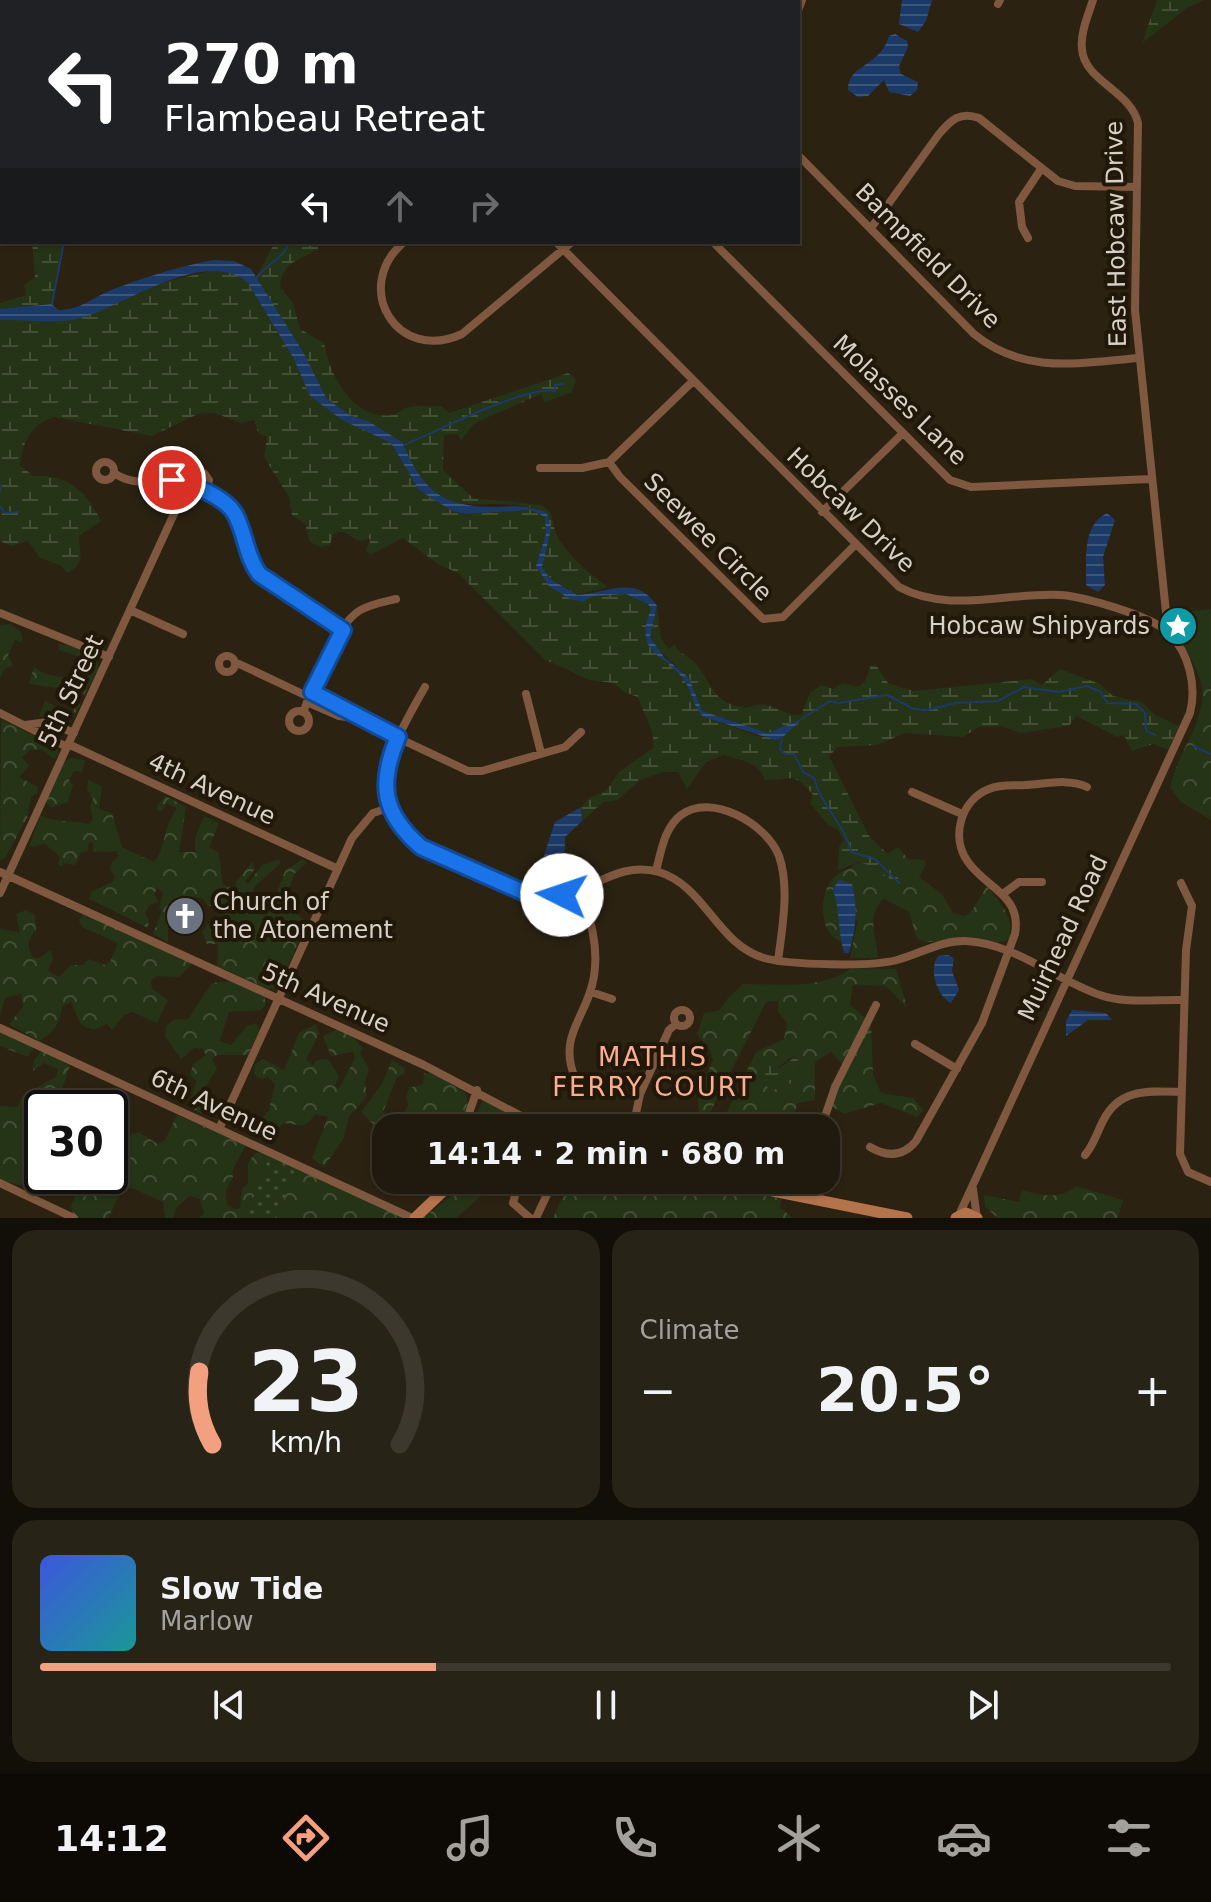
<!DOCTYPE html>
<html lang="en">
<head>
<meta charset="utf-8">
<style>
	body { margin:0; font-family:"DejaVu Sans",sans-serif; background:#282317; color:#f1f3f6; height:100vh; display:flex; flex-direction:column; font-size:30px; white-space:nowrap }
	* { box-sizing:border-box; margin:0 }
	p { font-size:26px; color:#a2a19e }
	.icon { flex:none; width:44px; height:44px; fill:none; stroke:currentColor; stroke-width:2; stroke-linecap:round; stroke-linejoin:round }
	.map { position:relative; height:1218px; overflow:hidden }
	.drawer { display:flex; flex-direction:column; gap:12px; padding:12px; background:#120e08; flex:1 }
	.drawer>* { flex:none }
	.guide { position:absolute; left:0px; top:0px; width:800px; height:244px; box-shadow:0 2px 6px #0004,0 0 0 2px #3d382e; background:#202124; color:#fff; overflow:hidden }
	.speed { position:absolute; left:24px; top:1090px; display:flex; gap:16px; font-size:40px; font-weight:700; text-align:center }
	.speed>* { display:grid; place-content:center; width:104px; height:104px; border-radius:50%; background:#201a0e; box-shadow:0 2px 6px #0004,0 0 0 2px #3d382e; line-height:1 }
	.speed .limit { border:4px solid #111; border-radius:12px; background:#fff; color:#111 }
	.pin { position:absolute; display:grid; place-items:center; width:68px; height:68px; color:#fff; margin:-34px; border:4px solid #fff; border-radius:50%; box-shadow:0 2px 8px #0007 }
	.me { position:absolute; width:88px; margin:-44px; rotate:274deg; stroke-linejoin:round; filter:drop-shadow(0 0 6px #0008) }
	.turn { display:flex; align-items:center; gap:28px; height:168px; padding:0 32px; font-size:36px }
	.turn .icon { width:104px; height:104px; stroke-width:2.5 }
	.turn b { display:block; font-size:56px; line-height:68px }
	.lanes { display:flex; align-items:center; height:76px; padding:0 32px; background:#0003; justify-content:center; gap:40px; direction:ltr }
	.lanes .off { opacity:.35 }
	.big { font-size:60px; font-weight:700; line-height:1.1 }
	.drawer .tile { flex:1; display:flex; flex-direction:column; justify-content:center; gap:12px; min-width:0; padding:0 28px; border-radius:24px; background:#282317 }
	.drawer .dial { align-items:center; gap:0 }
	.dial svg { height:208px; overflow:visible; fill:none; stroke:#3d382e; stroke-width:7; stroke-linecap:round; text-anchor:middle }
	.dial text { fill:#f1f3f6; stroke:none }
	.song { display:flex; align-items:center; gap:24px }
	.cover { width:96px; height:96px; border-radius:12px; background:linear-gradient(135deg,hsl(230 70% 55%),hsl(180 70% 35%)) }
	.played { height:8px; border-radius:4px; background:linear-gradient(90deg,#f2a07f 35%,#3d382e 35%) }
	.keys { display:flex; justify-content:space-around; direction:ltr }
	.heat { display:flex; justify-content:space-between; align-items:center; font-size:44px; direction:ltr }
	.drawer .tiles { flex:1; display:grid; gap:12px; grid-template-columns:1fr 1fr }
	.tile:last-child { grid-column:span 2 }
	.trip { position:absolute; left:372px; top:1114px; width:468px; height:80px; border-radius:24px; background:#201a0e; box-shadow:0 2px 6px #0004,0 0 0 2px #3d382e; font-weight:700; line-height:80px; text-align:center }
	.tabs { display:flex; height:128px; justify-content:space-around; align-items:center; background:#0d0a06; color:#a2a19e }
	.tabs .icon { width:56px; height:56px }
	.tabs .selected { color:#f2a07f }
	.tabs b { font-size:36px; color:#f1f3f6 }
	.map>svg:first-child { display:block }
	.grass { fill:#253316 }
	.forest { fill:url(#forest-crowns); fill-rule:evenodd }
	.wetland { fill:url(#wetland-marsh) }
	.park { fill:url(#park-dots) }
	.water { fill:url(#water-rules) }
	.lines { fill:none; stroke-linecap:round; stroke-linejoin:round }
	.stream { stroke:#1c3a67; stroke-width:2 }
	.street { stroke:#80573f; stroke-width:8 }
	.secondary { stroke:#b5734c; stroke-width:11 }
	.route-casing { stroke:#114b97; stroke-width:20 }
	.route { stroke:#1a73e8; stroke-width:14 }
	.labels { text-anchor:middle; stroke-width:8; stroke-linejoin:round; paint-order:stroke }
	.street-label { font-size:24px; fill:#d8d1c7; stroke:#221809 }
	.poi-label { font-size:24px; fill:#d8d1c7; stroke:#221809; text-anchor:end }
	.neighbourhood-label { font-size:26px; letter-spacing:2px; fill:#fbae8f; stroke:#221809 }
</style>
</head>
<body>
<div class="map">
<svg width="1211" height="1218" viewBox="0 0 1211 1218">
	<defs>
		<pattern id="forest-crowns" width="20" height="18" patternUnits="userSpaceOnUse" patternTransform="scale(2)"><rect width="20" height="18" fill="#253316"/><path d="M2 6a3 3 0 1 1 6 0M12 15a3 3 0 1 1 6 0" fill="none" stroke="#445036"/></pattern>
		<pattern id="wetland-marsh" width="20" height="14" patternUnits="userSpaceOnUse" patternTransform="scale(2)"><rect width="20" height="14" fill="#253316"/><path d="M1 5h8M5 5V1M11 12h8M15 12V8" fill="none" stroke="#445036"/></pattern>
		<pattern id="park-dots" width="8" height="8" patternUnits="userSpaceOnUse" patternTransform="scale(2)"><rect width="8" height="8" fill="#253316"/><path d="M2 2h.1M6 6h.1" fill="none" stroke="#445036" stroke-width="1.8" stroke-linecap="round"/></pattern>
		<pattern id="water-rules" width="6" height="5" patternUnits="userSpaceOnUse" patternTransform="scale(2)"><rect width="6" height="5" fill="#1c3a67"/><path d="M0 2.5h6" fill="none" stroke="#3c557b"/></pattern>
	</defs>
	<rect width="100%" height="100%" fill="#2b2212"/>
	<path class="grass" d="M1211 609V688L1202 686C1195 659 1176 639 1171 613Z"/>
	<path class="forest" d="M11 624 21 632 23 643 15 640 8 655 13 666 5 668 0 678V625Z
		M58 644 70 645 96 658 99 669 84 695 71 688 67 697 58 693 57 688 29 684 34 667C48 679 66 675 83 682L93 664 91 660 84 662 81 657 59 650Z
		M1202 686 1211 688V820L1181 802 1170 788C1177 752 1206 723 1202 686Z
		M45 701 71 715 77 703 81 705 69 722 39 716Z
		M1 719 57 747 59 754 54 759 42 749 30 750 22 757 29 766 19 777 38 787 37 794 31 797 27 818 5 858 0 860Z
		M70 758 85 760 82 772 74 771 69 780 73 785 68 802 51 808 45 801 62 763Z
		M88 780 102 786 99 809 112 813 122 847 154 862C166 849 163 825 177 809L167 803 160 812 156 808 165 796 186 807 179 852H195V838L204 816 219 823 209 847 219 853 223 885 236 888V882L252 862 255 869 245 881 248 884 262 865 279 859 280 864 256 885 249 897 264 915 270 911 285 871 302 859 307 863 294 874 284 905 307 922 279 988 268 989 217 966 218 944H207L202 932 208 923 219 926 224 920 218 908 207 905 203 899 190 896 187 904 178 901 168 924V942L153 934 162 911 159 909 163 893 158 888 154 893 158 902 149 905 145 914 149 919 148 928 89 899 91 892 112 882 115 876 110 870 112 862 119 856 116 851 93 852V843L89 842 88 851 81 853 75 865 64 863 62 866 58 864 60 857 45 844 29 847 40 815C55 823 72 820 89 824L93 819 90 806 93 799 87 789Z
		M898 847 908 859 924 860 926 865 919 877 942 894 953 913 964 916 971 912 987 886C999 901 1016 919 1009 939 996 947 984 937 970 937 951 936 933 947 917 939L909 912 884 899C865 913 877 938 878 958H850L857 924 852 884 833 889 841 915V942C814 931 819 879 844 871 850 869 854 862 860 863 876 863 891 880 903 888L899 865 887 854Z
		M26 910 35 915 36 930C28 940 26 946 33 957L39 958 51 950 53 958 48 971 59 977 71 965H83L89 959 105 965 110 962 118 943 82 927 79 921 83 912 193 963 179 977 157 976 151 981 152 989 168 1000 157 1023 132 1012 124 1015 112 1030 107 1024 94 1030 81 1025 71 1002 62 1006C61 1022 53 1034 39 1041L9 1024 23 1007 21 994 5 998 0 1017V929L20 932 16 914Z
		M852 968 896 969 907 1008 886 986 853 985 850 1005 871 1022 873 1074 881 1093 913 1098 924 1110 917 1117 881 1103 844 1114 831 1106V1083L843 1077 842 1064 831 1052 815 1062V1100L798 1103 788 1128H728L721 1124 756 1052 784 1039 787 1023 778 1012V1001L766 1002 710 1113 699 1117 698 1095 713 1060 709 1048 697 1035 704 1013 720 1010 727 999 743 984C780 984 821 990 852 968ZM797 1056 800 1075 795 1082 771 1090 766 1085C770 1073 785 1059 797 1056Z
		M231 981 264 996 266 1004 261 1010 229 1012 220 1041 231 1045 247 1026 256 1023 259 1030 248 1055H217L212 1059 217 1069 200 1095 205 1098 202 1114 189 1107 196 1081 190 1075 193 1064 206 1055 203 1049 194 1048 181 1059 165 1036 166 1026 173 1020 188 1019 212 983Z
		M316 1024 319 1033 306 1060 313 1065 317 1060 328 1059 339 1076 335 1086 339 1089 355 1058 353 1052 331 1056 323 1036 337 1029C349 1033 356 1039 363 1049L360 1053 369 1069 365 1082 367 1096 349 1117 344 1138 324 1167 312 1158 328 1117 315 1114C304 1131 301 1124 284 1123L273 1133 274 1137 267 1138 262 1118 269 1110 275 1085 268 1077 260 1079 254 1074 255 1064 263 1059 284 1070 299 1033Z
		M0 1033 34 1047 28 1057 0 1046Z
		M43 1050 70 1066 60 1095 35 1113 38 1125 22 1161V1186L0 1180V1106L17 1107 23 1095 56 1077 58 1069 44 1063 33 1071 34 1060Z
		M392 1060 405 1068 404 1074 397 1077 383 1112 400 1120 408 1105 406 1098 409 1088 423 1084 424 1073H433L466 1093 469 1109 461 1128H386V1137L361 1112 382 1084Z
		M483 1100 533 1128H470Z
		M177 1115 246 1145 232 1171 233 1177 226 1191 227 1204 234 1209 240 1208 242 1189 248 1183V1163L255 1153H267V1161L243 1218H199L204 1213 200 1199 190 1196 176 1208 173 1218H165L163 1202 132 1188 122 1191 108 1218H81L73 1214 71 1206 84 1176H110V1125L120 1134 140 1133 158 1144 165 1140Z
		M305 1171 401 1216 402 1218H275L295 1175Z
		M471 1180H513L487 1191 456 1218H423Z
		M579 1180H692L782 1198 780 1208 793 1218H553L565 1192 576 1191Z
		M1076 1186 1123 1200 1118 1218H998L985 1207 984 1195 1019 1202 1022 1190C1042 1196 1060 1200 1076 1186Z"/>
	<path class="wetland" d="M1157 0H1204L1187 8 1142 43Z
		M32 242H64L52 304 0 309V303L26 295 24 285 35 277Z
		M275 242 318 244V249C299 261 282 261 280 287L293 303 300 329 324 343C329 374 353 421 392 415 398 414 403 408 409 407 419 405 430 407 441 406L449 413 568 373 576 379 572 392 545 402 541 394 475 423 461 440 457 434 444 435 443 470 473 498 541 505C557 514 550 523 558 537 567 555 591 575 608 587L577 595 544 574C537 554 554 538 547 513 490 486 430 539 402 442L368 421 351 416 327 399 302 350 256 278Z
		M218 269 238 274 248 283 294 359 310 396 342 420 391 443 419 490 452 511 466 514 531 510 545 517 546 534 536 566 565 596C589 596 636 584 651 609 633 654 668 655 686 683 693 694 696 706 704 717L761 737 782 738 800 719 768 733 702 711 689 678 660 651 650 637 657 606 661 639 669 649 674 644C679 655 690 656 697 665 711 684 715 703 741 707 749 709 757 703 765 705 780 707 785 716 801 715L810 693 821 685 833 689 842 683 858 687 865 681 871 665H876L888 683 914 691 1032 679 1042 685 1060 669 1100 684 1113 696 1142 702 1155 715 1179 726 1168 750 1153 744 1132 751 1124 735 1117 737 1076 716 1069 726 1020 733 1001 726 979 727 963 737 905 733 877 745 838 747 829 756 869 836 899 865 904 889 872 866 858 862 838 871 839 847 844 840 837 829 828 825 810 803 813 795C794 771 792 780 765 780 758 761 740 760 723 755L706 762 687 789 678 772H663L640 780 618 800 603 802 582 821 581 807 589 798 606 791 619 772 653 748C656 732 643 713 638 697L624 692 614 683 589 680 544 659 458 573 438 564 403 538 370 555 366 550 371 539 358 541 344 532 334 533 330 545 321 547 310 542 305 524 292 515 289 497 264 457 267 437 258 433 254 420 242 423 214 413 198 414 152 436 54 417C29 426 24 440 20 465L33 476C67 473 87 492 101 521L79 536C79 554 87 563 67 573L62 566 40 558 28 541 11 546 0 541V320L78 319 165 282Z
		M797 1056 800 1075 795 1082 771 1090 766 1085 765 1070 770 1066 779 1068Z"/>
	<path class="park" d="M267 1153 305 1171 295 1175 275 1218H243L267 1161Z"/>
	<path class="water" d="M902 0H932L926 21 918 32 899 24Z
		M895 34 907 41 908 47 899 66 901 74 918 82 917 90 910 96 889 92 884 80 868 96 858 97 848 90C848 63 880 68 889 36Z
		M215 260 234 261 251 269 302 350 327 399 351 416 368 421 402 442C423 491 442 508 498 507 516 506 529 505 547 513L551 529 542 567 549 578 577 595C604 594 636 573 657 606L650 637 664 657 689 678 702 711 768 733 803 718 782 738 775 740 704 717C693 708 693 694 686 683 667 652 632 657 651 609L648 604 626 594 593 596 583 602 570 599 549 586 536 566 546 534 545 517 531 510 466 514 452 511 419 490 391 443 342 420 310 396 294 359 248 283C206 246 126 305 81 318 55 325 27 319 0 320V309L52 304 58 310C79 310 87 301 105 293 128 282 190 263 215 260Z
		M1107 513 1115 520 1103 557 1105 585 1098 592 1086 585C1087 561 1081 526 1107 513Z
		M581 807 582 821 565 837 564 881 546 883 541 865 555 822Z
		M839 880 852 884C858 910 856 928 849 953H844C838 932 840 911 833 889Z
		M948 955 954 958 952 971 959 990 951 1003C937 996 928 969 938 956Z
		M1072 1010 1106 1013 1112 1020H1088L1066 1036V1021Z"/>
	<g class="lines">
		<path class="stream" d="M256 278C267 264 283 259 290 242
			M52 304 64 242
			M404 445C438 431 524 386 555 391V385L563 384
			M0 485V491
			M0 506 5 513 18 512
			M803 718 830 701 838 703 887 695 914 709 927 710 956 703 998 701 1024 687 1059 692 1087 686 1101 692 1107 703 1136 704 1145 713 1146 731 1155 735
			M782 738 780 749 785 754H794L803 772 814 778C821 806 845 824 851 852L875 859 899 883
			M1193 746 1211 754"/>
		<path class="street" d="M124 0 128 2
			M484 0 487 2
			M650 0 652 2
			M1093 0C1088 15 1080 34 1082 49 1084 81 1131 91 1138 123L1135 310 1168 632
			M368 2V0
			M793 2 794 0
			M998 4 1000 0
			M798 11 802 0
			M0 145 2 143
			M798 155 974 334C1024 375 1079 363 1139 358
			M871 228 939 134C951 120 960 111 979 118L1058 181 1075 186 1137 187
			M1028 238 1022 227 1019 202 1041 169
			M404 242C351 287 397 364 462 334L572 242
			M556 242 899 587C949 614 1006 592 1061 595 1085 597 1152 616 1169 633 1189 653 1197 686 1190 713L959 1215
			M713 242 950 480 971 487 1150 479
			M96 471a9 9 0 1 1 18 0a9 9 0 1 1-18 0Z
			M609 462 620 477 763 619 783 617 855 545
			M540 468H582L609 462 692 382
			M114 473C134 487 152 479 174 481 192 482 223 497 234 512 247 529 245 555 259 574L343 630
			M189 485 195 475 204 473 209 480 206 493
			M822 512 903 433
			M130 610 183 634
			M0 613 109 657
			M219 664a8 8 0 1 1 16 0a8 8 0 1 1-16 0Z
			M235 662 309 697
			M425 687C397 736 355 805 421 847 436 856 455 862 471 869 492 878 520 897 544 898 586 899 614 859 659 872 705 886 717 944 764 958 789 965 872 967 897 960 920 954 941 940 966 941 1014 943 1056 980 1100 995 1124 1004 1159 999 1184 1000
			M312 692 344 706 356 718 468 771H482L565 747 581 732
			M526 694 541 753
			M307 702 339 716 355 718
			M289 721a10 10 0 1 1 20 0a10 10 0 1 1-20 0Z
			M303 712C315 685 334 627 359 611 370 604 383 602 396 599
			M0 713 67 747
			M25 725 48 722 74 733
			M68 744 338 869
			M912 792 962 814
			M656 871C661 852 664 828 681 815 711 792 767 824 779 856 790 887 782 929 778 961
			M0 872 424 1065 544 1128
			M1181 883 1192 906 1186 950 1180 1154 1188 1172 1211 1182
			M0 893 178 505
			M1004 893 1019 882H1042
			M591 992 612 999
			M674 1018a8 8 0 1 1 16 0a8 8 0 1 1-16 0Z
			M0 1028 412 1218
			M915 1044 957 1069
			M575 1078C557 1034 588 1017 594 976 599 945 590 917 579 889
			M464 1128 477 1090
			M633 1128 640 1094 669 1030 676 1024
			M821 1128 835 1087 876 1005
			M219 1129 352 838 373 813 389 808
			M870 1147C887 1157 903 1157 916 1141L982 1023 1015 934C1022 895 986 888 968 862 950 837 961 800 989 789 1000 784 1014 786 1026 785 1045 784 1069 778 1087 787
			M1085 1155C1094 1145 1097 1132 1103 1121 1119 1088 1149 1091 1181 1092
			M0 1183 74 1218
			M973 1189 977 1218
			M797 1196 802 1180
			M530 1218 513 1203 516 1192 551 1186 536 1218"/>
		<path class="secondary" d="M718 1180 907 1218
			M415 1218 455 1180
			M956 1218 966 1213 977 1218"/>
	</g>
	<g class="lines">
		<g class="route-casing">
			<path id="route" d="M172 480C192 484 227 497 236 516 246 536 246 556 259 574L343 630 312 692 398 737C378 784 382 813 421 847L532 896 562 895"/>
		</g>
		<use href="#route" class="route"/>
	</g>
	<defs>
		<g id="sight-disc" transform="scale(2)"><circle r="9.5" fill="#0f9aa8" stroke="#221809"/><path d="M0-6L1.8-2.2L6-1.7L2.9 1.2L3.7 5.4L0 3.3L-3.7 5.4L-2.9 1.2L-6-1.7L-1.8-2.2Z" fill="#fff"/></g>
		<g id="church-disc" transform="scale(2)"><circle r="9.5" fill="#6b7280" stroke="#221809"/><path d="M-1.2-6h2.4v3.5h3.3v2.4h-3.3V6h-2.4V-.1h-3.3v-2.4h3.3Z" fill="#fff"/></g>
	</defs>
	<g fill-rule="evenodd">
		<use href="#sight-disc" x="1178" y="626"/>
		<use href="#church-disc" x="185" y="916"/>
	</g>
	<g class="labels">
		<g class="street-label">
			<text transform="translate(1116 234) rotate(-91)" y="8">East Hobcaw Drive</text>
			<text transform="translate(928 256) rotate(45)" y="8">Bampfield Drive</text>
			<text transform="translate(900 400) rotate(44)" y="8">Molasses Lane</text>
			<text transform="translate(851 510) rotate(44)" y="8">Hobcaw Drive</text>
			<text transform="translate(708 537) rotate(45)" y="8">Seewee Circle</text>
			<text transform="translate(71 691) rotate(-65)" y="8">5th Street</text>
			<text transform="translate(212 789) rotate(25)" y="8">4th Avenue</text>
			<text transform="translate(1063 938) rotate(-65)" y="8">Muirhead Road</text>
			<text transform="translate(326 998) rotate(24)" y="8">5th Avenue</text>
			<text transform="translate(214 1105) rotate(25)" y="8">6th Avenue</text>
		</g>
		<g class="poi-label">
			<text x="1150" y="634">Hobcaw Shipyards</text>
			<text x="213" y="910" text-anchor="start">Church of<tspan x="213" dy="28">the Atonement</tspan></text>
		</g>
		<g class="neighbourhood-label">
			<text x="653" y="1066">MATHIS<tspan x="653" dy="30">FERRY COURT</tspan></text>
		</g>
	</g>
</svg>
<div class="speed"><div class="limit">30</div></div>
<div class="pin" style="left:172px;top:480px;background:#d93025"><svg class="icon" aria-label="arrive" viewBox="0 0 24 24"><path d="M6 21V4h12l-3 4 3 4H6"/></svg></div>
<svg class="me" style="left:562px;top:895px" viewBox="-20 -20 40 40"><circle r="19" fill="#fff"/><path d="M0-13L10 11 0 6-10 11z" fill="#1a73e8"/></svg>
<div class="trip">14:14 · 2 min · 680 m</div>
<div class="guide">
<div class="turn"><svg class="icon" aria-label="left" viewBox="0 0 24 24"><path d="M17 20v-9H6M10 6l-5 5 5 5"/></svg><div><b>270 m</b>Flambeau Retreat</div></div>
<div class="lanes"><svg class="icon" aria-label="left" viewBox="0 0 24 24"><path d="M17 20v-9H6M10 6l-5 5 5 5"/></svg><svg class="icon off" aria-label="ahead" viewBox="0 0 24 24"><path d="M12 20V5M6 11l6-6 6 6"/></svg><svg class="icon off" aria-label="right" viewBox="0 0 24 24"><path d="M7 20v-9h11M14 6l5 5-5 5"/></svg></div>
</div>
</div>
<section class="drawer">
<div class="tiles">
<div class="tile dial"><svg viewBox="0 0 100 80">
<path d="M14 69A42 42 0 1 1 86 69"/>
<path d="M14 69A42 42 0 0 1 9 41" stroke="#f2a07f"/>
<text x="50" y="56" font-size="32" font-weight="700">23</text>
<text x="50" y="72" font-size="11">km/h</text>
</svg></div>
<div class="tile"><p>Climate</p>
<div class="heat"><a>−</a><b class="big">20.5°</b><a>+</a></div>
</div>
<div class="tile">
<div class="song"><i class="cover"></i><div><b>Slow Tide</b><p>Marlow</p></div></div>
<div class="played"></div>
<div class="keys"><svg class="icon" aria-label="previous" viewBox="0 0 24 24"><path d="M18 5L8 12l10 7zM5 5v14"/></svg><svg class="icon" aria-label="pause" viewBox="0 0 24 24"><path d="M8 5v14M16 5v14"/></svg><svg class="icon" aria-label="next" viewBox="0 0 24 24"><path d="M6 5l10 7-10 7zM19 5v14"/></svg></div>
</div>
</div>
</section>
<nav class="tabs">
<b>14:12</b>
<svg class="icon selected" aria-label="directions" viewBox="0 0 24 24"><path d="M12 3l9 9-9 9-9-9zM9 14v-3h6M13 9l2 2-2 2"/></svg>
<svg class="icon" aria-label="music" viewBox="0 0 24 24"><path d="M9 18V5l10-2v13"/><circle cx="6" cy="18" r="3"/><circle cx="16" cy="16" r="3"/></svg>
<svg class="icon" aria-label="phone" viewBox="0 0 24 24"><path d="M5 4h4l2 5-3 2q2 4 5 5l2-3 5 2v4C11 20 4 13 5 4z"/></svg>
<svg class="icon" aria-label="climate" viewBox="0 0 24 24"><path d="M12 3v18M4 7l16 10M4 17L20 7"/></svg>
<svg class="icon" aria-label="car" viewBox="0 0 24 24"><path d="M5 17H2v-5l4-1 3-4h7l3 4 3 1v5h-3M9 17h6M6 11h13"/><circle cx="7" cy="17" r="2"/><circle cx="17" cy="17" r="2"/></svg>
<svg class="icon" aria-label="filters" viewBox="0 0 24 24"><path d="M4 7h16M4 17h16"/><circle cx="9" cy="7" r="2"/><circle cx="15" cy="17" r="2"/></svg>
</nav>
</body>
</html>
